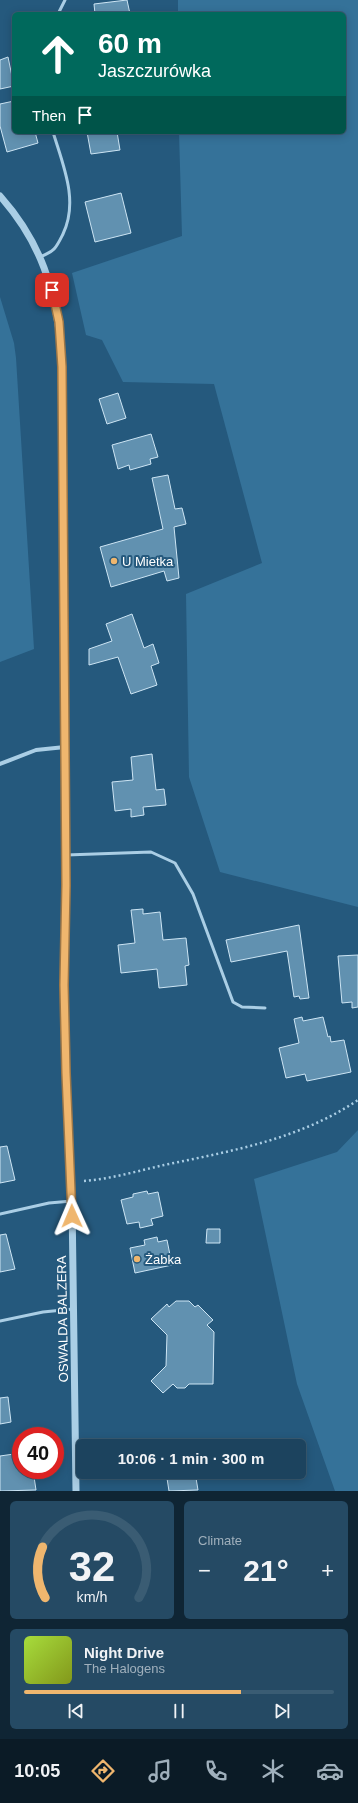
<!DOCTYPE html>
<html lang="en">
<head>
<meta charset="utf-8">
<style>
	body { margin:0; font-family:Arial,sans-serif; background:#254a64; color:#f1f3f6; height:100vh; display:flex; flex-direction:column; font-size:15px; white-space:nowrap }
	* { box-sizing:border-box; margin:0 }
	p { font-size:13px; color:#a0b0bc }
	.icon { flex:none; width:22px; height:22px; fill:none; stroke:currentColor; stroke-width:2; stroke-linecap:round; stroke-linejoin:round }
	.map { position:relative; height:1491px; overflow:hidden }
	.details { display:flex; flex-direction:column; gap:10px; padding:10px; background:#0f2534; flex:1 }
	.details>* { flex:none }
	.hud { position:absolute; left:12px; top:12px; width:334px; height:122px; border-radius:6px; box-shadow:0 2px 10px #0003,0 0 0 1px #3a5c73; background:#00695c; color:#fff; overflow:hidden }
	.speed { position:absolute; left:12px; top:1427px; display:flex; gap:8px; font-size:20px; font-weight:700; text-align:center }
	.speed>* { display:grid; place-content:center; width:52px; height:52px; border-radius:50%; background:#1c435e; box-shadow:0 2px 10px #0003,0 0 0 1px #3a5c73; line-height:1 }
	.speed .limit { border:6px solid #d22; background:#fff; color:#111 }
	.pin { position:absolute; display:grid; place-items:center; width:34px; height:34px; color:#fff; margin:-17px; border-radius:8px; box-shadow:0 2px 6px #0006 }
	.me { position:absolute; width:44px; margin:-22px; rotate:359deg; stroke-linejoin:round; filter:drop-shadow(0 0 3px #0008) }
	.turn { display:flex; align-items:center; gap:14px; height:84px; padding:0 20px; font-size:18px }
	.turn .icon { width:52px; height:52px; stroke-width:2.5 }
	.turn b { display:block; font-size:28px; line-height:34px }
	.then { display:flex; align-items:center; height:38px; padding:0 20px; background:#0003; gap:8px; font-size:15px }
	.big { font-size:30px; font-weight:700; line-height:1.1 }
	.details .card { flex:1; display:flex; flex-direction:column; justify-content:center; gap:6px; min-width:0; padding:0 14px; border-radius:6px; background:#254a64 }
	.details .dial { align-items:center; gap:0 }
	.dial svg { height:104px; overflow:visible; fill:none; stroke:#3a5c73; stroke-width:7; stroke-linecap:round; text-anchor:middle }
	.dial text { fill:#f1f3f6; stroke:none }
	.song { display:flex; align-items:center; gap:12px }
	.cover { width:48px; height:48px; border-radius:6px; background:linear-gradient(135deg,hsl(80 70% 55%),hsl(70 70% 35%)) }
	.played { height:4px; border-radius:2px; background:linear-gradient(90deg,#efb66e 70%,#3a5c73 70%) }
	.keys { display:flex; justify-content:space-around; direction:ltr }
	.heat { display:flex; justify-content:space-between; align-items:center; font-size:22px; direction:ltr }
	.details .tiles { flex:1; display:grid; gap:10px; grid-template-columns:1fr 1fr }
	.card:last-child { grid-column:span 2 }
	.trip { position:absolute; left:76px; top:1439px; width:230px; height:40px; border-radius:6px; background:#1c435e; box-shadow:0 2px 10px #0003,0 0 0 1px #3a5c73; font-weight:700; line-height:40px; text-align:center }
	.tabs { display:flex; height:64px; justify-content:space-around; align-items:center; background:#0b1b26; color:#a0b0bc }
	.tabs .icon { width:28px; height:28px }
	.tabs .active { color:#efb66e }
	.tabs b { font-size:18px; color:#f1f3f6 }
	.map>svg:first-child { display:block }
	.green { fill:#357299 }
	.building { fill:#6191b0; stroke:#cde5f4 }
	.lines { fill:none; stroke-linecap:round; stroke-linejoin:round }
	.path { stroke:#aacee5; stroke-width:2.5; stroke-dasharray:2 3; stroke-linecap:butt }
	.service { stroke:#aacee5; stroke-width:3 }
	.minor { stroke:#aacee5; stroke-width:4 }
	.tertiary { stroke:#aacee5; stroke-width:7 }
	.route-casing { stroke:#9b7648; stroke-width:10 }
	.route { stroke:#efb66e; stroke-width:7 }
	.poi-dot { fill:#efb66e; stroke:#25597d; stroke-width:1.5 }
	.labels { text-anchor:middle; stroke-width:4; stroke-linejoin:round; paint-order:stroke }
	.poi-label { font-size:13px; fill:#fff; stroke:#25597d; text-anchor:start }
	.street-label { font-size:13px; fill:#fff; stroke:#25597d }
</style>
</head>
<body>
<div class="map">
<svg width="358" height="1491" viewBox="0 0 358 1491">
	<rect width="100%" height="100%" fill="#25597d"/>
	<path class="green" d="M178 0H358V907L220 872 189 777 186 594 262 563 214 384 123 382 102 340 86 335 72 273 182 236 179 132H344V14H178Z
		M0 297 14 343 16 358 34 649 0 662Z
		M358 1130V1491H335L297 1384 254 1179 337 1152Z"/>
	<path class="building" d="M127 0 130 14H95L94 4Z
		M8 57 14 86 0 89V60Z
		M14 101V132H35L38 143 7 152 0 126V104Z
		M87 132H117L120 150 91 154Z
		M121 193 131 233 95 242 85 202Z
		M118 393 126 418 107 424 99 399Z
		M151 434 158 457 150 459 151 464 130 470 129 465 118 469 112 445Z
		M168 475 175 509 182 508 186 524 174 527 179 578 167 581 164 571 111 587 100 547 163 529 152 478Z
		M132 614 144 648 153 644 159 663 151 666 157 685 131 694 118 657 89 665V649L112 641 106 624Z
		M152 754 156 790 164 789 166 805 143 807 144 815 131 817V809L115 811 112 782 133 780 131 757Z
		M143 909V914L160 912 163 940 186 938 189 965 185 966 187 985 159 988 157 969 121 973 118 945 135 943 131 910Z
		M299 925 309 998 300 999 299 996 294 997 287 951 231 962 226 940Z
		M358 955V1007L352 1008V1002L342 1003 338 956Z
		M302 1017 303 1021 323 1017 328 1037 330 1036 331 1042 344 1040 351 1072 307 1081 305 1074 286 1078 279 1048 299 1043 294 1019Z
		M7 1146 15 1180 0 1183V1147Z
		M147 1191 148 1194 158 1192 163 1216 151 1219 153 1225 140 1228 139 1222 127 1224 121 1200 133 1197V1194Z
		M207 1229H220V1243H206Z
		M6 1234 15 1269 0 1272V1235Z
		M157 1237 158 1242 167 1240 172 1265 135 1273 130 1248 145 1245 144 1240Z
		M176 1301H189L195 1307 198 1305 213 1320 207 1325 214 1332 213 1384H189L185 1388H177L173 1384 163 1393 151 1381 166 1366 167 1335 151 1319 167 1304 169 1307Z
		M8 1397 11 1422 0 1424V1398Z
		M21 1453V1470H33L36 1490 0 1491V1456Z
		M166 1472H195L198 1490 169 1491Z"/>
	<g class="lines">
		<path class="path" d="M84 1181C110 1179 138 1171 164 1165 232 1151 300 1139 358 1100"/>
		<path class="service" d="M58 14 65 0
			M40 257C55 251 56 248 63 234 79 201 63 165 53 132
			M66 855 151 852 175 863 193 894 233 1002 242 1007 265 1008
			M0 1214 49 1203 72 1201
			M0 1321 43 1312 73 1309"/>
		<path class="minor" d="M0 764 36 750 65 747"/>
		<path class="tertiary" d="M0 196C41 242 56 290 61 350L66 885 64 985 66 1073 72 1201 76 1491"/>
	</g>
	<g class="lines">
		<g class="route-casing">
			<path id="route" d="M52 290 59 322 62 367 66 885 64 985 66 1073 72 1216"/>
		</g>
		<use href="#route" class="route"/>
	</g>
	<g class="poi-dot">
		<circle cx="114" cy="561" r="4"/>
		<circle cx="137" cy="1259" r="4"/>
	</g>
	<g class="labels">
		<g class="poi-label">
			<text x="122" y="566">U Mietka</text>
			<text x="145" y="1264">Żabka</text>
		</g>
		<g class="street-label">
			<text transform="translate(62 1319) rotate(-91)" y="5">OSWALDA BALZERA</text>
		</g>
	</g>
</svg>
<div class="speed"><div class="limit">40</div></div>
<div class="pin" style="left:52px;top:290px;background:#d93025"><svg class="icon" aria-label="arrive" viewBox="0 0 24 24"><path d="M6 21V4h12l-3 4 3 4H6"/></svg></div>
<svg class="me" style="left:72px;top:1216px" viewBox="-20 -20 40 40"><path d="M0-17L14 15 0 8-14 15z" fill="#efb66e" stroke="#fff" stroke-width="4"/></svg>
<div class="trip">10:06 · 1 min · 300 m</div>
<div class="hud">
<div class="turn"><svg class="icon" aria-label="ahead" viewBox="0 0 24 24"><path d="M12 20V5M6 11l6-6 6 6"/></svg><div><b>60 m</b>Jaszczurówka</div></div>
<div class="then">Then<svg class="icon" aria-label="arrive" viewBox="0 0 24 24"><path d="M6 21V4h12l-3 4 3 4H6"/></svg></div>
</div>
</div>
<section class="details">
<div class="tiles">
<div class="card dial"><svg viewBox="0 0 100 80">
<path d="M14 69A42 42 0 1 1 86 69"/>
<path d="M14 69A42 42 0 0 1 12 30" stroke="#efb66e"/>
<text x="50" y="56" font-size="32" font-weight="700">32</text>
<text x="50" y="72" font-size="11">km/h</text>
</svg></div>
<div class="card"><p>Climate</p>
<div class="heat"><a>−</a><b class="big">21°</b><a>+</a></div>
</div>
<div class="card">
<div class="song"><i class="cover"></i><div><b>Night Drive</b><p>The Halogens</p></div></div>
<div class="played"></div>
<div class="keys"><svg class="icon" aria-label="previous" viewBox="0 0 24 24"><path d="M18 5L8 12l10 7zM5 5v14"/></svg><svg class="icon" aria-label="pause" viewBox="0 0 24 24"><path d="M8 5v14M16 5v14"/></svg><svg class="icon" aria-label="next" viewBox="0 0 24 24"><path d="M6 5l10 7-10 7zM19 5v14"/></svg></div>
</div>
</div>
</section>
<nav class="tabs">
<b>10:05</b>
<svg class="icon active" aria-label="directions" viewBox="0 0 24 24"><path d="M12 3l9 9-9 9-9-9zM9 14v-3h6M13 9l2 2-2 2"/></svg>
<svg class="icon" aria-label="music" viewBox="0 0 24 24"><path d="M9 18V5l10-2v13"/><circle cx="6" cy="18" r="3"/><circle cx="16" cy="16" r="3"/></svg>
<svg class="icon" aria-label="phone" viewBox="0 0 24 24"><path d="M5 4h4l2 5-3 2q2 4 5 5l2-3 5 2v4C11 20 4 13 5 4z"/></svg>
<svg class="icon" aria-label="climate" viewBox="0 0 24 24"><path d="M12 3v18M4 7l16 10M4 17L20 7"/></svg>
<svg class="icon" aria-label="car" viewBox="0 0 24 24"><path d="M5 17H2v-5l4-1 3-4h7l3 4 3 1v5h-3M9 17h6M6 11h13"/><circle cx="7" cy="17" r="2"/><circle cx="17" cy="17" r="2"/></svg>
</nav>
</body>
</html>
